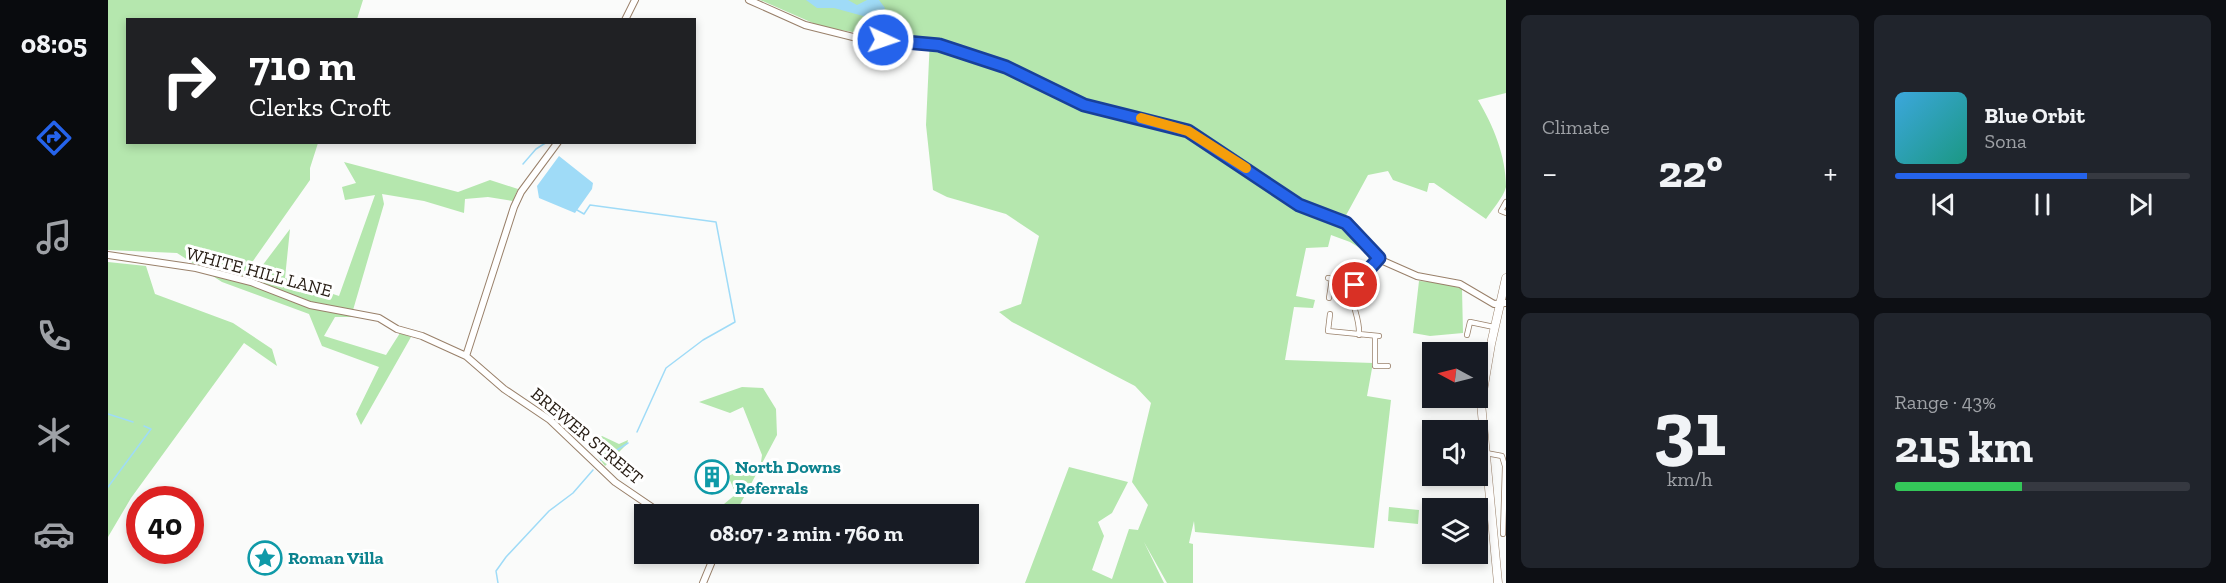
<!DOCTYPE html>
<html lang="en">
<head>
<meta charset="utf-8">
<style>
	body { margin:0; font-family:"Zilla Slab",serif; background:#20242c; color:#f1f3f6; height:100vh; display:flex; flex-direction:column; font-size:22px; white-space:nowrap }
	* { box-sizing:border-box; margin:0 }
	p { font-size:20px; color:#9ea1a6 }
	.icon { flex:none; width:33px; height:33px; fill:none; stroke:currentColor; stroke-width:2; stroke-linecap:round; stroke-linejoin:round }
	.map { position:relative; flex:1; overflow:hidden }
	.details { display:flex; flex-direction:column; gap:15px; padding:15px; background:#0d0f14; width:720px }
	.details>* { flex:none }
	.guide { position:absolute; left:18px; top:18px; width:570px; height:126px; border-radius:0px; box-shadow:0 3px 9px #0003; background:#202124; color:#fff; overflow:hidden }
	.needle { width:39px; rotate:277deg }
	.controls { position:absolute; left:1314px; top:342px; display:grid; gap:12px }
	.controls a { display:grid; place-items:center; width:66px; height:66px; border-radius:0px; background:#171b24; box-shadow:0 3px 9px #0003; font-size:30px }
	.speed { position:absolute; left:18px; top:486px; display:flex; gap:12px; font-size:30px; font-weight:700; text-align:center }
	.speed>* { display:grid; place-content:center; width:78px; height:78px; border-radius:50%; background:#171b24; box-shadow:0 3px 9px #0003; line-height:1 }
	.speed .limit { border:9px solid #d22; background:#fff; color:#111 }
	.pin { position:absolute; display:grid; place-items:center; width:51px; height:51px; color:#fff; margin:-26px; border:3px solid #fff; border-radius:50%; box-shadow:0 2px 6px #0007 }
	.me { position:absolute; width:66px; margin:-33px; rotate:93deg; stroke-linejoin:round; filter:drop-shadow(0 0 4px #0008) }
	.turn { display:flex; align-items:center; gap:21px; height:126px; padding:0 24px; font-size:27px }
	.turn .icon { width:78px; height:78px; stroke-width:2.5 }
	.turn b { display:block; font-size:42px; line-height:51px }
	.big { font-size:45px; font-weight:800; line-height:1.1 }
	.details .widget { flex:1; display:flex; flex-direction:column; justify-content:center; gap:9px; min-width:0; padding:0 21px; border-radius:9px; background:#20242c }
	.details .dial { align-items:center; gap:0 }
	.dial b { font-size:78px; line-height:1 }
	.song { display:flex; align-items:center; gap:18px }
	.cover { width:72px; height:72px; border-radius:9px; background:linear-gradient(135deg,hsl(200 70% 55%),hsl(170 70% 35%)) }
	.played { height:6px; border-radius:3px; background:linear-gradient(90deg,#2563eb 65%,#363941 65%) }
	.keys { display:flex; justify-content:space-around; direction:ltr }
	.heat { display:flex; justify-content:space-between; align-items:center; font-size:33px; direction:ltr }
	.charge { height:9px; border-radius:4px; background:linear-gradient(90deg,#34c759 43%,#363941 0) }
	.details .tiles { flex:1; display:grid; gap:15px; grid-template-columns:repeat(2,1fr) }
	.trip { position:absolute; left:526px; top:504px; width:345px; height:60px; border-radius:0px; background:#171b24; box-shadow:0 3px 9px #0003; font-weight:800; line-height:60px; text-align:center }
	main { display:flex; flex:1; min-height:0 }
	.menu { display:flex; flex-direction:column; width:108px; justify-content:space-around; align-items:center; background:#090b0e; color:#9ea1a6 }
	.menu .icon { width:42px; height:42px }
	.menu .selected { color:#2563eb }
	.menu b { font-size:27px; color:#f1f3f6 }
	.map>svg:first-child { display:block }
	.green { fill:#b5e7ae }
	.water { fill:#9fdbf7 }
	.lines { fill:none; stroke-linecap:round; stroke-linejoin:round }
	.stream { stroke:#9fdbf7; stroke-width:1.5 }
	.minor-casing { stroke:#99806a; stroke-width:6 }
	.tertiary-casing { stroke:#99806a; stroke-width:8 }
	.primary-casing { stroke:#99806a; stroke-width:9 }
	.minor { stroke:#fff; stroke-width:4.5 }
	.tertiary { stroke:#fff; stroke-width:6 }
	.primary { stroke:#fff; stroke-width:8 }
	.route-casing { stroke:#184099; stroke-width:15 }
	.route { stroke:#2563eb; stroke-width:10 }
	.slow { stroke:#f59e0b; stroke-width:10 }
	.labels { text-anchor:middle; stroke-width:6; stroke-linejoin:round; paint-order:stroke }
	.street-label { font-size:18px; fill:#261c13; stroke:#fff }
	.culture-label { font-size:18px; font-weight:bold; fill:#0d838f; stroke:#fff; text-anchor:start }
</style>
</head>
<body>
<main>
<nav class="menu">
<b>08:05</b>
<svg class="icon selected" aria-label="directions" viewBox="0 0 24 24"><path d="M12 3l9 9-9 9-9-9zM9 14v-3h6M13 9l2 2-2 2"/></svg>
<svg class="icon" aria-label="music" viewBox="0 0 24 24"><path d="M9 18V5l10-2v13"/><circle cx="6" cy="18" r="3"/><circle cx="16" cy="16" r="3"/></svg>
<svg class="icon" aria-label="phone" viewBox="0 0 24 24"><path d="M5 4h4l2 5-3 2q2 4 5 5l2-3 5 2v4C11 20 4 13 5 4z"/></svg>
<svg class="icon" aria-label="climate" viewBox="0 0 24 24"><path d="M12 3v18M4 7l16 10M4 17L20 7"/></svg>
<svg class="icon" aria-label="car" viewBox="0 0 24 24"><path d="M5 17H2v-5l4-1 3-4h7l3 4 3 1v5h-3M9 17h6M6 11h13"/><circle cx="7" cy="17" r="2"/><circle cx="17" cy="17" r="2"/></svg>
</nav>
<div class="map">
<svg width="1398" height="583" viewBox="0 0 1398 583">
	<rect width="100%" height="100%" fill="#fafbfa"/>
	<path class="green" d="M0 0H255L249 19 20 20V142L210 143 202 168V180L140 268 151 270 182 229 177 278 231 296 267 195 237 200 234 187 248 183 236 162 350 192 382 180 410 189 405 201 380 197 357 199 356 213 316 201 274 194 276 204 243 317H227L216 336 278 355 292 333 303 337 253 425 248 414 271 367 214 346 201 314 114 282 69 253 0 250Z
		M652 0H1398V93L1370 100C1385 125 1398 156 1398 187 1395 198 1384 210 1378 219L1326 183H1321L1319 192 1285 180 1280 171 1260 175 1236 219 1191 208 1190 212 1231 223 1260 253 1242 242 1223 235 1220 247 1198 248 1188 296 1207 300 1205 308 1186 307 1177 360 1265 363 1259 396 1283 400 1266 548 1087 532 1086 521 1081 543 1085 544V583H1059L1036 542 1056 583H917L961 467 1020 482 1004 513 990 522 996 536 984 570 1004 579 1021 529 1030 530 1040 505 1024 482 1043 403 1027 386 904 322 891 312 913 304 931 236 898 214 839 197 825 190 818 125 822 38 751 33 714 27Z
		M0 262 38 266 47 294 125 323 164 349 169 366 136 343 23 498 0 537Z
		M1311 281 1338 283 1354 289 1355 333 1322 336 1305 333Z
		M634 387 655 388 668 409 669 435 627 514H618L595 504H616L628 494 620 476 653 462 654 455 635 407 622 413 591 402Z
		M494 436 511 444 520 440 519 444 497 466 480 443Z
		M1281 507 1311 510 1310 524 1280 521Z"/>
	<path class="water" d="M698 0H740L749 5 759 0H771L777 8 773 16 766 19 726 8H709Z
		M451 156 485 183 484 189 467 213 431 198 429 186Z"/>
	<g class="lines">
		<path class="stream" d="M415 164 428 149 439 142
			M469 210 476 214 482 205 608 222 627 322 595 340 558 368 529 432
			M0 414 25 422
			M493 460 520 443
			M0 487 43 429 36 426
			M390 583 388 571 398 557 441 511 465 493 485 470"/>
		<g class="minor-casing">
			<path id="minor" d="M1398 202 1393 211 1398 213
				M1220 278 1247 285
				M1221 298 1224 279
				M1222 314 1220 331 1271 336
				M1251 335C1252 320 1246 311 1244 297 1242 282 1262 268 1271 258
				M1359 335 1362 322 1386 327
				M1267 336V366H1280
				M1378 453 1394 456 1397 466 1395 534"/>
		</g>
		<g class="tertiary-casing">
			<path id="tertiary" d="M641 0 697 25 753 39 831 45 898 67 976 105 1080 131 1191 205 1238 223 1275 261 1309 276 1352 284 1386 304 1398 303
				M517 20 527 0
				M0 255 88 268 143 282 202 305 271 318 289 329 314 336 358 356 396 389 442 420 507 482 554 514
				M358 356 406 207 413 192 450 142
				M595 583 607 554"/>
		</g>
		<g class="primary-casing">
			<path id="primary" d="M1390 583 1373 403 1383 344 1398 278"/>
		</g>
		<use href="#minor" class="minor"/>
		<use href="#tertiary" class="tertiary"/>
		<use href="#primary" class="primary"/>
	</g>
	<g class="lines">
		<g class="route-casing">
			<path id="route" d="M775 40 831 45 898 67 976 105 1080 131 1191 205 1238 223 1271 258 1247 285"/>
		</g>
		<use href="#route" class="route"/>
		<path class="slow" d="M1033 118 1080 131 1138 168"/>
	</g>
	<defs>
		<g id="building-ring" transform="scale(1.725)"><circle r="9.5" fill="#fff" stroke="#0f9aa8" stroke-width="1.5"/><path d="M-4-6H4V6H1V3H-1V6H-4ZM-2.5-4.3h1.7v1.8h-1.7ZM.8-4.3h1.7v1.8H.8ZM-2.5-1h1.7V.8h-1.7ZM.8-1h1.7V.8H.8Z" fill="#0f9aa8"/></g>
		<g id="sight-ring" transform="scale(1.725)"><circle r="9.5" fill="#fff" stroke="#0f9aa8" stroke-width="1.5"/><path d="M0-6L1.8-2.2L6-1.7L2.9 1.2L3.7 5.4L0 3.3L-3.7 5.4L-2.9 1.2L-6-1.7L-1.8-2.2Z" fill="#0f9aa8"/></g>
	</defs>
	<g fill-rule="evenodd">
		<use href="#building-ring" x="604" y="477"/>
		<use href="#sight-ring" x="157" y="558"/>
	</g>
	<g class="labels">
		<g class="street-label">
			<text transform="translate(151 272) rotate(15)" y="6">WHITE HILL LANE</text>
			<text transform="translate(479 436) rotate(40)" y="6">BREWER STREET</text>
		</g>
		<g class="culture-label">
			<text x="627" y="473">North Downs<tspan x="627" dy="21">Referrals</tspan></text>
			<text x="180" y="564">Roman Villa</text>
		</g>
	</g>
</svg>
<div class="controls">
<a><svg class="needle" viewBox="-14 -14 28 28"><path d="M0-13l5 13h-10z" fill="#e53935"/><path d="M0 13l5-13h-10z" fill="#9ea1a6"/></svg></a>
<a><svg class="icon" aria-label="sound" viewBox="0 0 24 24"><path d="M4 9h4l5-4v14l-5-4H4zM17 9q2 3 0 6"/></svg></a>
<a><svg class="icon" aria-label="layers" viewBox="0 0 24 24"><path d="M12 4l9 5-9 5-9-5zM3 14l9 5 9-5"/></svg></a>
</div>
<div class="speed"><div class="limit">40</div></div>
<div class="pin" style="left:1247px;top:285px;background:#d93025"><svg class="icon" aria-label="arrive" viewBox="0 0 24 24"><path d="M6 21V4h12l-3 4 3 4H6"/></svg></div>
<svg class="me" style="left:775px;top:40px" viewBox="-20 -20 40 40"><circle r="17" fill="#2563eb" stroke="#fff" stroke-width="3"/><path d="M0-11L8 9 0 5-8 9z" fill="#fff"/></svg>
<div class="trip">08:07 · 2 min · 760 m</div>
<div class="guide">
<div class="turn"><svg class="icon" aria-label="right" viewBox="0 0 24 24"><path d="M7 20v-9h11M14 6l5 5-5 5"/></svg><div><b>710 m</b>Clerks Croft</div></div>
</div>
</div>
<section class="details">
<div class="tiles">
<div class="widget"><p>Climate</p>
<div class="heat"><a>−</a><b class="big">22°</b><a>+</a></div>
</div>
<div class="widget">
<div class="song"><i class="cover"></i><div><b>Blue Orbit</b><p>Sona</p></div></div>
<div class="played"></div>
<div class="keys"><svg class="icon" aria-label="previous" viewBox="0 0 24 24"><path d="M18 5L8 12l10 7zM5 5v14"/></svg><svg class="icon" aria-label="pause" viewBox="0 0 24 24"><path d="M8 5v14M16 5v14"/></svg><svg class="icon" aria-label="next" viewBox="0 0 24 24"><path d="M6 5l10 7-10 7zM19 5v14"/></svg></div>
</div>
<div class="widget dial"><b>31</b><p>km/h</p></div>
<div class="widget"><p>Range · 43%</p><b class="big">215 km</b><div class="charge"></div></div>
</div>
</section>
</main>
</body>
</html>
